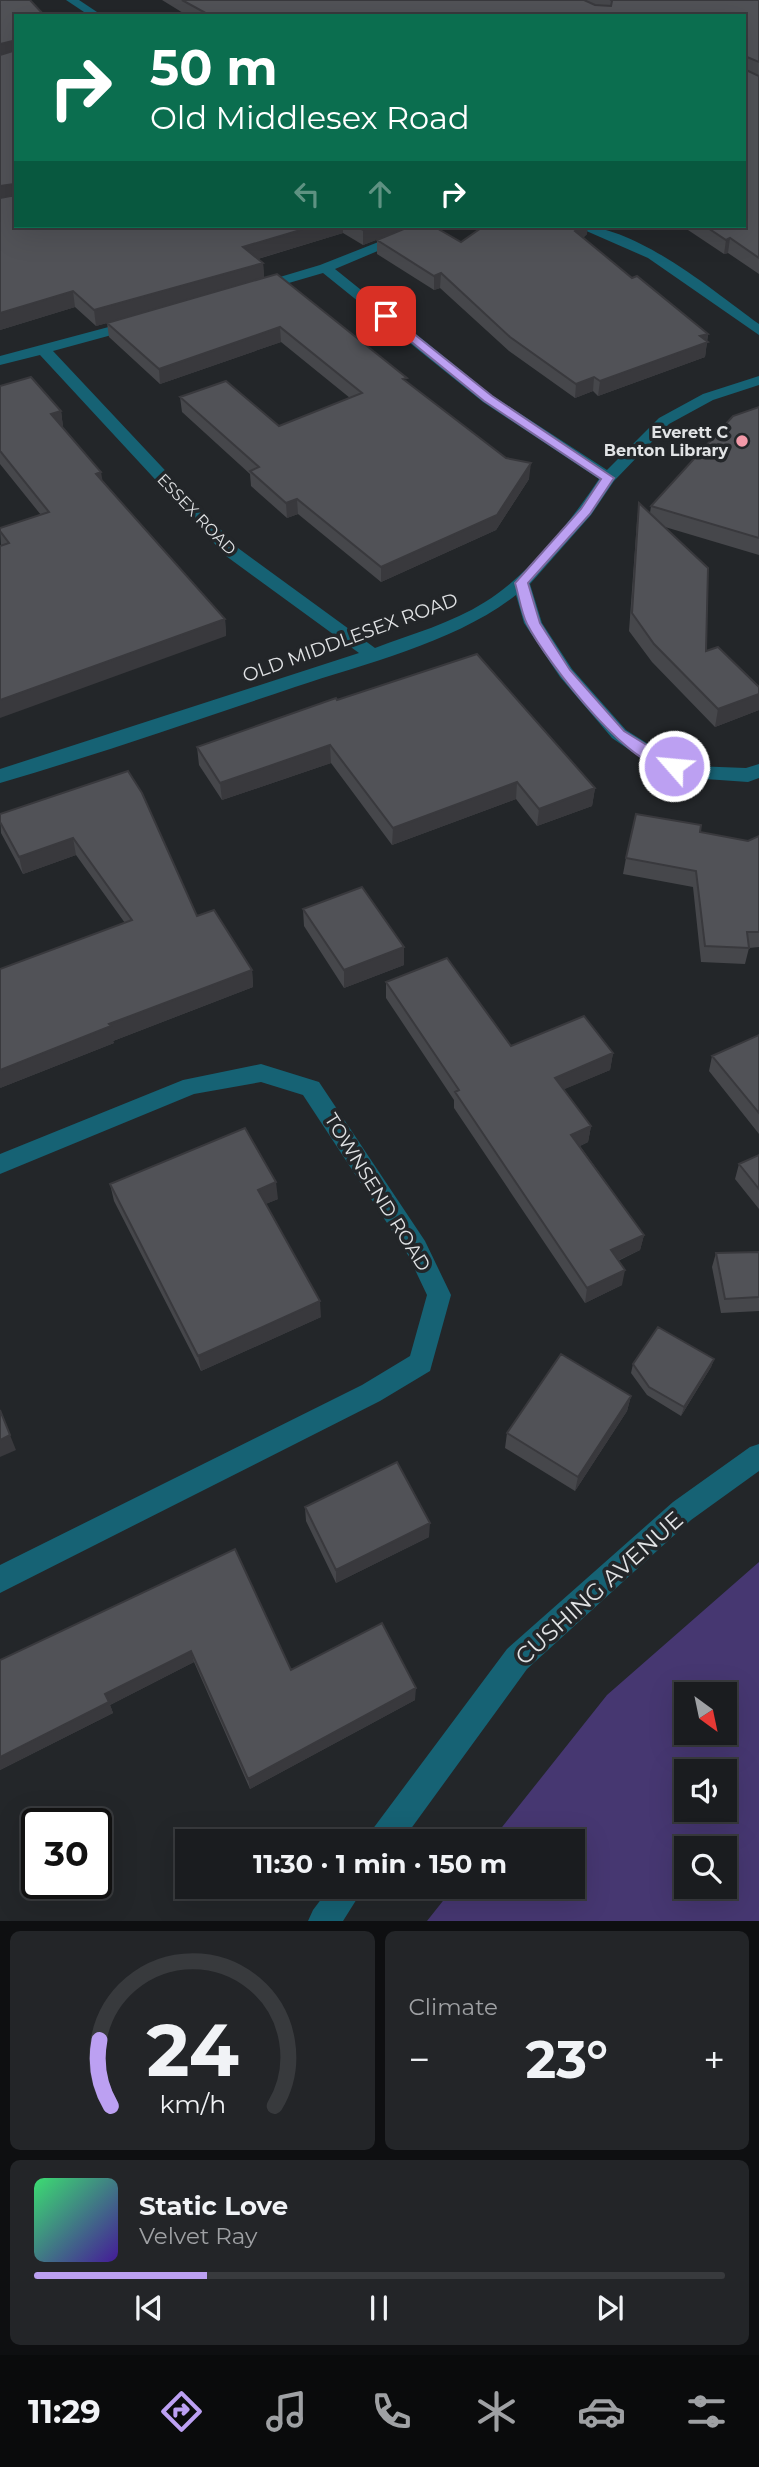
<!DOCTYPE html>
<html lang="en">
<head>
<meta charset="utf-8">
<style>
	body { margin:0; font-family:Montserrat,sans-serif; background:#232528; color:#f1f3f6; height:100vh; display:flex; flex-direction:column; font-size:26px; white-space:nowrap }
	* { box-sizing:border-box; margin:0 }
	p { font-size:23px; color:#9fa1a4 }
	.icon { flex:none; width:38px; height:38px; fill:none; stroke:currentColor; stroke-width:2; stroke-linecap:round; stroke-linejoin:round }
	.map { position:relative; height:1921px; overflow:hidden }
	.details { display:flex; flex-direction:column; gap:10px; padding:10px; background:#0e0f11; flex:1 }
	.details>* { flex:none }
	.hud { position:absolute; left:14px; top:14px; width:732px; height:214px; border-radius:0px; box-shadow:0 7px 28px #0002,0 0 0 2px #383a3d; background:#0b6e4f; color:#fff; overflow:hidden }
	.needle { width:46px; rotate:147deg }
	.controls { position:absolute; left:674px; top:1682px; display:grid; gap:14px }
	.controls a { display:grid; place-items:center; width:63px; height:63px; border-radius:0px; background:#1a1c1f; box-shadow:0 7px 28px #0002,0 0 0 2px #383a3d; font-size:35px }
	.speed { position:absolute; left:21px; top:1808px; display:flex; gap:14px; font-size:35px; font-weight:700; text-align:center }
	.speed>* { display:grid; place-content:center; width:91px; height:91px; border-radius:50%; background:#1a1c1f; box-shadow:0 7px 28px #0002,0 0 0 2px #383a3d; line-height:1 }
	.speed .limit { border:4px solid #111; border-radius:10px; background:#fff; color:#111 }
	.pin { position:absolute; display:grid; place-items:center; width:60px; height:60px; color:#fff; margin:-30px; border-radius:14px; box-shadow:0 4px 10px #0006 }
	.me { position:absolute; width:77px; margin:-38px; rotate:297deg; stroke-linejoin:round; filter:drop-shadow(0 0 5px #0008) }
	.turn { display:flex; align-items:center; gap:24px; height:147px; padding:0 21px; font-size:32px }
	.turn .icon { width:91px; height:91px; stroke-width:2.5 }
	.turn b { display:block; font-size:49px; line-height:60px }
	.lanes { display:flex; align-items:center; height:66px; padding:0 21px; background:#0003; justify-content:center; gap:35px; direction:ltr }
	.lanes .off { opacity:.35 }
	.big { font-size:52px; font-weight:700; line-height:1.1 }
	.details .tile { flex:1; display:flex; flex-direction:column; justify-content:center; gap:10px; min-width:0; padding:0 24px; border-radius:10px; background:#232528 }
	.details .dial { align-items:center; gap:0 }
	.dial svg { height:182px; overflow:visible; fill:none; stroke:#383a3d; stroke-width:7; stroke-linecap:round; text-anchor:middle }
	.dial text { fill:#f1f3f6; stroke:none }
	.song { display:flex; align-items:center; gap:21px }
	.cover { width:84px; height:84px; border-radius:10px; background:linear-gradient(135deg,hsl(140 70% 55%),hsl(260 70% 35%)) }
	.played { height:7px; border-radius:4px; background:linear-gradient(90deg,#bca0f2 25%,#383a3d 25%) }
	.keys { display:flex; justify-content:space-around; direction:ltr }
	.heat { display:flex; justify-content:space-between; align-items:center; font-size:38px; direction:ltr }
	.details .tiles { flex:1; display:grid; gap:10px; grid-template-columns:1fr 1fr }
	.tile:last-child { grid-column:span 2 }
	.trip { position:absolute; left:175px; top:1829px; width:410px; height:70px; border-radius:0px; background:#1a1c1f; box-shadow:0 7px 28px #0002,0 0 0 2px #383a3d; font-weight:700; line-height:70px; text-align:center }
	.menu { display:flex; height:112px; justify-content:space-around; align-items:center; background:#0a0b0c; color:#9fa1a4 }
	.menu .icon { width:49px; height:49px }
	.menu .active { color:#bca0f2 }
	.menu b { font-size:32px; color:#f1f3f6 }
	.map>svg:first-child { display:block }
	.green { fill:#463771; fill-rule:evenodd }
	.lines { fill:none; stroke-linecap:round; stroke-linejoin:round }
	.street { fill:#166274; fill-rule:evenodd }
	.wall { fill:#46474b }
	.shaded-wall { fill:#39393d }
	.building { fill:#515257; stroke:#39393d; stroke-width:2 }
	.route { fill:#bca0f2; stroke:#7a689d; stroke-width:2 }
	.poi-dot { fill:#f39aa9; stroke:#232629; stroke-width:2.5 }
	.labels { text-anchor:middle; stroke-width:7; stroke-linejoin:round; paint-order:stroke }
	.far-poi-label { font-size:16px; font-weight:bold; fill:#e1e3e5; stroke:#232629; text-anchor:end }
	.far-street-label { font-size:16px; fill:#e1e3e5; stroke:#232629 }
	.street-label { font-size:19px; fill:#e1e3e5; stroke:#232629 }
	.near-street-label { font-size:23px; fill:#e1e3e5; stroke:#232629 }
</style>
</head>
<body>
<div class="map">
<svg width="759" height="1921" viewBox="0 0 759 1921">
	<rect width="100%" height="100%" fill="#232629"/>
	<path class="green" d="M759 1562V1921H427L454 1887 572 1886V1841H491L607 1695ZM686 1694H724V1732H686ZM686 1771H724V1810H686ZM686 1848H724V1886H686Z"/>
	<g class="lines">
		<path class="street" d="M66 0H79L103 16H90Z
			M419 226H437L335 269 493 396 607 470 659 418 703 394 759 376V385L713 400 669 424 614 481 591 515 530 584 542 623 572 669 626 730 664 754 693 766 746 768 759 764V778L748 782 691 778 650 764 612 738 560 677 524 623 516 595C456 642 367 663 295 687 197 720 99 754 0 783V769L359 653 226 556 40 355 0 365V356L131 321H141V327L53 351 238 548 375 648C412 634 452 623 485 602 529 575 571 521 599 479L483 402 323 273 258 292 251 288 253 285 320 265Z
			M575 226C634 223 713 291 759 324V335L648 258Z
			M261 1064 319 1082 425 1241 451 1295 430 1371 380 1401 0 1593V1565L362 1385 410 1356 427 1295 408 1255 303 1095 261 1082 194 1094 0 1174V1154L183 1080Z
			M759 1444V1471L691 1520 527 1669 402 1841H368L372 1830 507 1649 673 1502 750 1447Z
			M331 1886H365L343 1921H308L313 1910Z"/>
	</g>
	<path class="wall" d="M0 0 16 16V226H433L461 242 587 234 583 238 632 278 708 334 705 357 598 396 593 391 575 398 509 351 440 288 434 290 377 254V240L384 237 363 245 343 233 258 259 263 263 264 278 407 382 529 479 496 530 381 582 298 514 287 518 251 486 250 474 182 412 180 397 279 426 350 398 281 342 160 384 109 337 107 323 96 326 75 307 0 330Z
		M162 0H759V274L728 253 724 254 682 226H744V16H188Z
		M0 386 61 411 63 427H62L103 481 225 619 226 636 1 545 0 528 41 515 0 464Z
		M759 407V555L665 527 706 651 759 687V710L715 727 652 662 629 631 637 521 639 503 650 513 651 506Z
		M337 700 595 788 592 806 537 826 516 799 392 845 331 763 222 800 199 765 197 747Z
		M128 771 197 916 252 970 253 987 113 1041 114 1043 0 1088 125 923 76 855 23 874 1 833 0 814Z
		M700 832 748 841 759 836V947L749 948 745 964 701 962 693 887 623 874 626 858Z
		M303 909 404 947V965L344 988 304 926Z
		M386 982 511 1046 613 1053 610 1070 564 1089 591 1126 588 1142 580 1146 644 1235 640 1250 618 1261 622 1285 585 1303 454 1108V1100L386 998Z
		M759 1035V1134L709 1071 712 1056Z
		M759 1155V1209L735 1179 739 1164Z
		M110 1184 278 1199 265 1204 321 1317 201 1371 114 1201Z
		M759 1252V1311L721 1313 712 1267 716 1253Z
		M714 1359 711 1367 681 1416 647 1395 631 1373 633 1364Z
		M631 1396 627 1411 575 1491 505 1448 507 1433Z
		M305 1507 429 1537 336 1583 306 1521Z
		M235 1549 291 1670 415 1700 250 1789 194 1662 110 1705 113 1713 0 1770V1660Z"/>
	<path class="shaded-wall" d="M13 41 16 55 0 59V44Z
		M747 57 745 71H744V60Z
		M15 184 16 199 0 202V186Z
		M314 226H343V233L244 263 243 247Z
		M373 226H411L363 245V230Z
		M582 226H588L587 234 573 245 575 231Z
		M730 238 728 253 724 254 726 240Z
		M263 263 264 278 96 326 94 310Z
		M441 273 440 288 434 290V276Z
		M73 291 75 307 0 330V313Z
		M280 327 281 342 160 384 159 369Z
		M708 334 705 357 598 396 600 381 700 336Z
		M594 377 593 391 575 398 576 384Z
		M61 411 63 427 53 430 51 414Z
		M531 463 529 479 496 530 381 582V567Z
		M101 472 104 489 96 474Z
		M297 499 298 514 287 518 286 503Z
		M225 619 226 636 0 718V700Z
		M759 694V710L715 727 718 709Z
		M330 745 331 763 222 800 220 783Z
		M517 782 516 799 392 845 393 828Z
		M595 788 592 806 537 826 539 809Z
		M73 838 76 855 23 874 19 857Z
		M404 947V965L344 988V970Z
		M252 970 253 987 113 1041 114 1043 0 1088V1070L109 1024Z
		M613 1053 610 1070 553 1094 555 1078Z
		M591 1126 588 1142 569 1151 571 1135Z
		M276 1182 278 1199 259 1207 258 1190Z
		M644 1235 640 1250 608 1265 611 1250Z
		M625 1270 622 1285 585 1303 587 1288Z
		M320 1301 321 1317 201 1371 198 1356Z
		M714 1359 711 1367 681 1416 684 1407Z
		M631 1396 627 1411 575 1491 578 1477Z
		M10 1435 16 1450 0 1457V1440Z
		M430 1523 429 1537 336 1583V1570Z
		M191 1651 194 1662 110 1705 113 1713 0 1770V1757L105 1694Z
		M416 1688 415 1700 250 1789 248 1779Z"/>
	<path class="building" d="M0 0H30L45 16H16V48L13 41 0 44Z
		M182 0H584L595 5 611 6 612 1 611 0H759V62L747 57 744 60V16H211Z
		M16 50V226H314L243 247 263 263 94 310 73 291 0 313V198L16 195 15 184 0 186V55Z
		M744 67V69L759 76V258L730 238 726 240 705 226H744Z
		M356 226H373L363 230Z
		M411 226H433L461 242 484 226H582L575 231 632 278 637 276 708 334 700 336 708 342 600 381 594 377 576 384 510 337 441 273 434 276 377 240Z
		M277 274 407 378 403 379 506 458 531 463 497 515 381 567 297 499 286 503 250 471 259 467 180 397 226 381 279 426 362 393 280 327 159 369 107 323Z
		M31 377 61 411 51 414 101 472 96 474 225 619 0 700V546L9 543 0 531V528L49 512 0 451V386Z
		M759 407V538L651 506 733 416Z
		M639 503 708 568 706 651 718 647 759 687V694L718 709 654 644 632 613Z
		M477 654 595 788 539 809 517 782 393 828 330 745 220 783 197 747 336 698 337 700Z
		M128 771 142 793 197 916 214 910 252 970 109 1024 111 1026 0 1070V969L132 920 73 838 19 857 0 822V814Z
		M636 814 701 825 700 832 748 841 759 836V932H747L749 948 705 946 696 871 626 858Z
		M362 887 404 947 344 970 303 909Z
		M447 958 511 1046 584 1016 613 1053 555 1078 591 1126 571 1135 644 1235 611 1250 625 1270 587 1288 455 1092 459 1090 386 982Z
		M759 1035V1113L712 1056Z
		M245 1128 276 1182 258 1190 320 1301 198 1356 110 1184Z
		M759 1155V1189L739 1164Z
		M759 1252V1297L725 1299 716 1253Z
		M658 1327 714 1359 684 1407 649 1387 633 1364Z
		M561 1354 631 1396 578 1477 507 1433Z
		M0 1410 10 1435 0 1440Z
		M397 1462 430 1523 336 1570 305 1507Z
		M235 1549 291 1670 382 1623 416 1688 248 1779 191 1651 105 1694 109 1702 0 1757V1660Z"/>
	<path class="route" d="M382 314H389L492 396 614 478 590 514 528 583 540 623 570 670 624 731 681 766 679 769C636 781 545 659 527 624 521 612 519 596 515 583L581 509 601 479 484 401 382 318Z"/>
	<circle class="poi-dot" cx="742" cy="441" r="7"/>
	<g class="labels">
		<g class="far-poi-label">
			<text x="728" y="438">Everett C<tspan x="728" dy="18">Benton Library</tspan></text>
		</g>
		<g class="far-street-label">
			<text transform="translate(197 514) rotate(46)" y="6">ESSEX ROAD</text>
		</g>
		<g class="street-label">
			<text transform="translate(350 637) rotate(-20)" y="7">OLD MIDDLESEX ROAD</text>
			<text transform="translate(378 1192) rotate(58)" y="7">TOWNSEND ROAD</text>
		</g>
		<g class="near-street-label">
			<text transform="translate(599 1588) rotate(-42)" y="8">CUSHING AVENUE</text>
		</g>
	</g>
</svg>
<div class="controls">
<a><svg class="needle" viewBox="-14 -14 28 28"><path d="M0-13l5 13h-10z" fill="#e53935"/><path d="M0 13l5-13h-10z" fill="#9fa1a4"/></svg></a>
<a><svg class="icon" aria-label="sound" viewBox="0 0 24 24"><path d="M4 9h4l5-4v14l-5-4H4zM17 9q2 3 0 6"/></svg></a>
<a><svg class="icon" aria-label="search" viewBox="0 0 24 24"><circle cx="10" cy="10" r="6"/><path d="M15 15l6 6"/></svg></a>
</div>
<div class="speed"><div class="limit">30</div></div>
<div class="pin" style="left:386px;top:316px;background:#d93025"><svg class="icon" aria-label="arrive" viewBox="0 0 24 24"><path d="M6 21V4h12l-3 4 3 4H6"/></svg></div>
<svg class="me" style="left:674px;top:766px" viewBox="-20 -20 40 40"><circle r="17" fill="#bca0f2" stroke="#fff" stroke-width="3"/><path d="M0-11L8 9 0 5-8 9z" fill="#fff"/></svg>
<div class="trip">11:30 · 1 min · 150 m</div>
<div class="hud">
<div class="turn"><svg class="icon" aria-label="right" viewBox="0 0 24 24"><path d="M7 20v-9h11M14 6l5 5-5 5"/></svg><div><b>50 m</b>Old Middlesex Road</div></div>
<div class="lanes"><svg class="icon off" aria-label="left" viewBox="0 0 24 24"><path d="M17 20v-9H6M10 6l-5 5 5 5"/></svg><svg class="icon off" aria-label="ahead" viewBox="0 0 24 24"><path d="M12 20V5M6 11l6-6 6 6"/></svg><svg class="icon" aria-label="right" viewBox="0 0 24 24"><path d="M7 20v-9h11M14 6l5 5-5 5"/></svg></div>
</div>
</div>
<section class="details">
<div class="tiles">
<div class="tile dial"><svg viewBox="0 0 100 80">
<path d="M14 69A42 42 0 1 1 86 69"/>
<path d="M14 69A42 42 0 0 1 9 40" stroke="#bca0f2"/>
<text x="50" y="56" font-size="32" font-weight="700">24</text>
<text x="50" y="72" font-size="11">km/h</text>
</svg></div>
<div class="tile"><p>Climate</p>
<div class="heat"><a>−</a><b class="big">23°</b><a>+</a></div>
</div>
<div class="tile">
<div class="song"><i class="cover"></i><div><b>Static Love</b><p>Velvet Ray</p></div></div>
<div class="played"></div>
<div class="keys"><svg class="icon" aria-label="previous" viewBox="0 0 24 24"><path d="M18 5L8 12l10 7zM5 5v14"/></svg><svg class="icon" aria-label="pause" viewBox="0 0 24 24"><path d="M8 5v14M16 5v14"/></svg><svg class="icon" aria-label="next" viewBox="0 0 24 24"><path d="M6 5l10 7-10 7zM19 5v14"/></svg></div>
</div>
</div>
</section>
<nav class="menu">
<b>11:29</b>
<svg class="icon active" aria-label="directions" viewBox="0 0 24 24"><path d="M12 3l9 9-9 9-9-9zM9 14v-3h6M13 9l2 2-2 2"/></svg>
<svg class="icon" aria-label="music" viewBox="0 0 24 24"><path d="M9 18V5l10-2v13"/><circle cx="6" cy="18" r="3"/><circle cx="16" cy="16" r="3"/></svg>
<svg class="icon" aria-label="phone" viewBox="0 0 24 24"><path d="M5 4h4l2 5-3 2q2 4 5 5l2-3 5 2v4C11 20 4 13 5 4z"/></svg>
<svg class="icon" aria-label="climate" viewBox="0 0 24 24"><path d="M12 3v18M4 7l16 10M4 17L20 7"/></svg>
<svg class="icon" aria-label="car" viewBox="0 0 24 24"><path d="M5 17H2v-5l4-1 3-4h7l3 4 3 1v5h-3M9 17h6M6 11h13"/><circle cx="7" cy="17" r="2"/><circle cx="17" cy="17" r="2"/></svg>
<svg class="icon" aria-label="filters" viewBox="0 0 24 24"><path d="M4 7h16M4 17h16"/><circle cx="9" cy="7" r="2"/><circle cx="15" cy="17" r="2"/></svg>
</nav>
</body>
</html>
